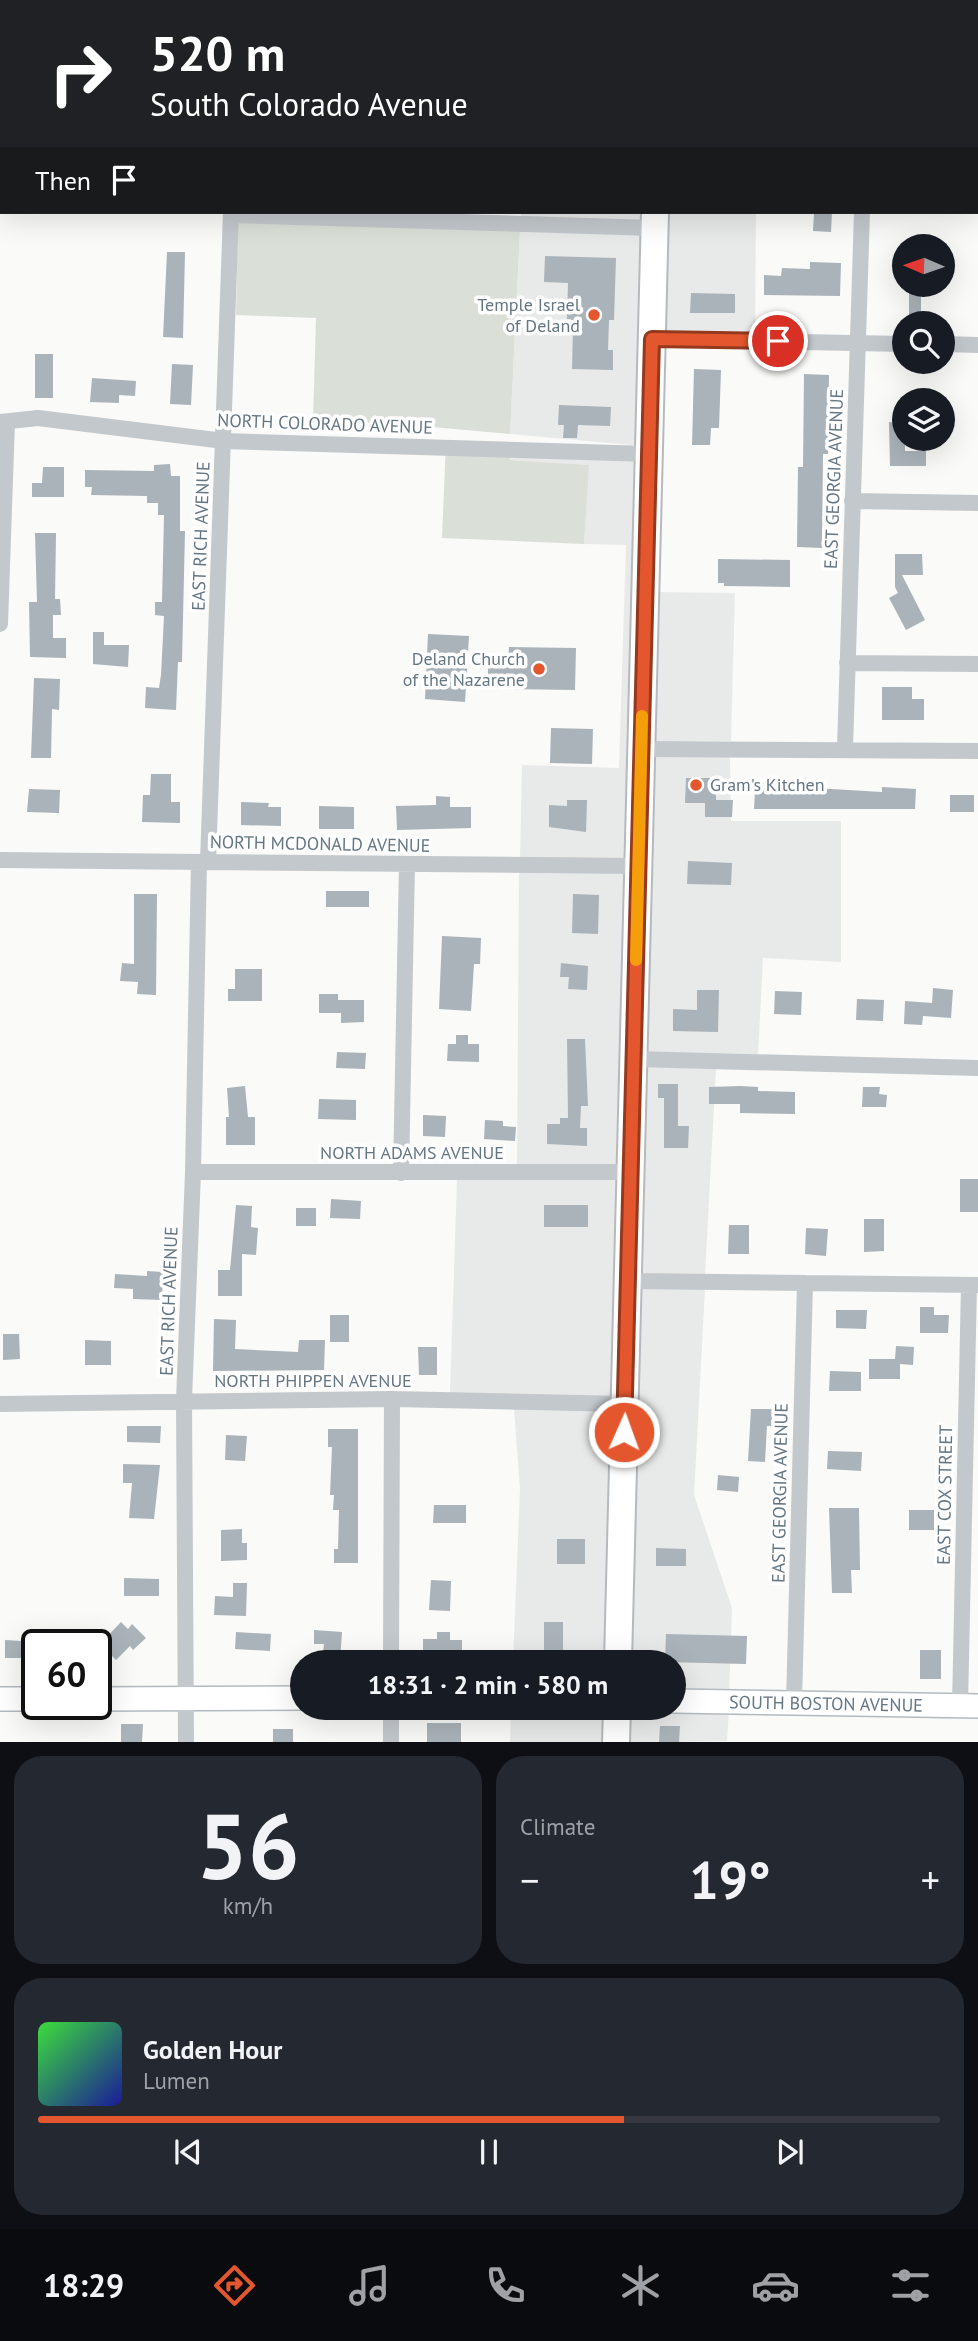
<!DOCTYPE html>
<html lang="en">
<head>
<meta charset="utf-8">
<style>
	body { margin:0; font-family:"PT Sans",sans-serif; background:#242831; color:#f1f3f6; height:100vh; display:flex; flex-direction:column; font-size:26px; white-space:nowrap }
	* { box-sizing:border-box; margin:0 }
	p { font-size:23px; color:#9ea1a6 }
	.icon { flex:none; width:38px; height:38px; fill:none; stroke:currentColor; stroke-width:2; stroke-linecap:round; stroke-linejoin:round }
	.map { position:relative; height:1742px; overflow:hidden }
	.side { display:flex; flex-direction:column; gap:14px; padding:14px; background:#0d0f14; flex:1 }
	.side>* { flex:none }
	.guide { position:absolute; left:0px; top:0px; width:978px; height:214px; box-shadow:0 7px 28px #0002; background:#202124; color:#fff; overflow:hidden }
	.needle { width:46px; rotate:272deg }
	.controls { position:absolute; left:892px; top:234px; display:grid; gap:14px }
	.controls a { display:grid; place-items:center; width:63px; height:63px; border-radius:50%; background:#171b24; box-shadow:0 7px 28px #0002; font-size:35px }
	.speed { position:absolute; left:21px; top:1629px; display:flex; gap:14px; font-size:35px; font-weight:700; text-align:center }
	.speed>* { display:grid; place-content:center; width:91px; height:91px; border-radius:50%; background:#171b24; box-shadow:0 7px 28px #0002; line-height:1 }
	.speed .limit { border:4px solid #111; border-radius:10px; background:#fff; color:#111 }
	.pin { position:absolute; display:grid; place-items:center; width:60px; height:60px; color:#fff; margin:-30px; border:4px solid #fff; border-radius:50%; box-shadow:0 2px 7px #0007 }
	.me { position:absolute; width:77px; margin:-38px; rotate:2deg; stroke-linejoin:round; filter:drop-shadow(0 0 5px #0008) }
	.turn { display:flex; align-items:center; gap:24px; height:147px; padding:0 35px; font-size:32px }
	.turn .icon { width:91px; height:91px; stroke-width:2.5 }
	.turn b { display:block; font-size:49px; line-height:60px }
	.then { display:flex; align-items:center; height:66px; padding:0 35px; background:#0003; gap:14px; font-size:26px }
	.big { font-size:52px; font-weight:600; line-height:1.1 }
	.side .widget { flex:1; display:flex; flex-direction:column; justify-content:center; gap:10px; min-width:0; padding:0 24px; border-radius:28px; background:#242831 }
	.side .dial { align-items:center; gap:0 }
	.dial b { font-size:91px; line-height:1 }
	.song { display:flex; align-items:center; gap:21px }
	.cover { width:84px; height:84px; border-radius:10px; background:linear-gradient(135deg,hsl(120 70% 55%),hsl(240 70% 35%)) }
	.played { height:7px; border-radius:4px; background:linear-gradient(90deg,#e4572e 65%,#363941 65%) }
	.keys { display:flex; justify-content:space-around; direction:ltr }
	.heat { display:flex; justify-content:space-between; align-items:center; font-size:38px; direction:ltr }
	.side .tiles { flex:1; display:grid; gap:14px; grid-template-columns:1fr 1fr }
	.widget:last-child { grid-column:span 2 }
	.trip { position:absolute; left:290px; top:1650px; width:396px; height:70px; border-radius:35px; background:#171b24; box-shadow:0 7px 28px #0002; font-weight:600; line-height:70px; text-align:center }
	.tab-bar { display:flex; height:112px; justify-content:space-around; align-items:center; background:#090b0e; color:#9ea1a6 }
	.tab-bar .icon { width:49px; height:49px }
	.tab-bar .on { color:#e4572e }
	.tab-bar b { font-size:32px; color:#f1f3f6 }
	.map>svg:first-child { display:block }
	.built { fill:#e8e9e9 }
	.green { fill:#dadfd7 }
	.building { fill:#aab3b9 }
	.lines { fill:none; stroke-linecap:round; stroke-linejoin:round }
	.secondary-casing { stroke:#b3babf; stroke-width:26 }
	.primary-casing { stroke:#b5babe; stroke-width:30 }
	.street { stroke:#c3c8cc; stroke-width:16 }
	.secondary { stroke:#fff; stroke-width:23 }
	.primary { stroke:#fff; stroke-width:26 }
	.route-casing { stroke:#94391e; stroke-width:18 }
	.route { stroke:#e4572e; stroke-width:12 }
	.slow { stroke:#f59e0b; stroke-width:12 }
	.poi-dot { fill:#e4572e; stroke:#fff; stroke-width:2.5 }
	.labels { text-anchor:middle; stroke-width:7; stroke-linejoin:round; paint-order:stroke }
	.poi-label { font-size:18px; fill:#657683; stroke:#fff; text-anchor:end }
	.street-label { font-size:18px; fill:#657683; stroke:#fff }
</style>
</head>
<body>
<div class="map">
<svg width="978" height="1743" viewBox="0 0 978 1743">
	<rect width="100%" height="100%" fill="#fafaf8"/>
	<path class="built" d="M521 212H647V221L521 217Z
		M663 212H756L755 333 660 332Z
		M520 231 646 235 642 446 510 434Z
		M509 449 642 461 631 859 520 858 522 765 619 768 626 545 584 544 588 465 509 460Z
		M655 592 735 593 731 741 650 742Z
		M649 756H730L731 821H841V962L763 958 758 1055 642 1052Z
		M519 873H630L623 1165H517Z
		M642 1067 716 1069 705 1275 636 1274Z
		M623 1179 617 1397 450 1393 457 1180Z
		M636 1288 705 1289 694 1495 732 1608 729 1695 674 1694V1662H627Z
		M514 1409 617 1411 610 1662H513L520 1489Z
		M511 1708H609L608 1742 510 1743Z
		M625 1708 729 1709 727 1741 625 1743Z"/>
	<path class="green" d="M238 222 520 231 510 434 399 424 313 421 316 318 236 315Z
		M446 442 509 449 510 460 589 465 584 544 442 538Z"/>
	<path class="building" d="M814 212H832L831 232 813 231Z
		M167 252H185L183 338 163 337Z
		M545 256 616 258 614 320H609L608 350H613V370L572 369 573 327 571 319H567L568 283 544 282Z
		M810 262 841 263 840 296 764 295V275L781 276 782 268 810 269Z
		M909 292H921V315H909Z
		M691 293 735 294V313H690Z
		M35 354H53V398H35Z
		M172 364 193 365 191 405 170 404Z
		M694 369 721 370 719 428H711L710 445H692Z
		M804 374 829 375 828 454H823L822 548 797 547 798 467H803Z
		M92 378 136 381 135 396 119 395V403L90 402Z
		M559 405 611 407 610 426 578 425 577 438H563L564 425H558Z
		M889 422 905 423V451H926V466H890Z
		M170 464 171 476H180V531H185L182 662H178L176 710 145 708 146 687 159 688 161 675 164 616 155 615V602H162L164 515H158V503H147V496L91 495 92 487H85V470L154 471V465Z
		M43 467H64V497H32V483H42Z
		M35 533H56L55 599H60L61 615H53V638H66V658L30 657 29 602H37Z
		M895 554H922L923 575H902L925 620 906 630 889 598 898 593 895 587Z
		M718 559 790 560V587L724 586V583H718Z
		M93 632H104V645H129L128 667 93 664Z
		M428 634 469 636 465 702 425 699Z
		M509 647 576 648 575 690 508 689V677L488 676V660L508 661Z
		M34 678 60 679 59 710 52 709 51 758H31Z
		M882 687H912V699H924V720H882Z
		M551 728 593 729 592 764 550 763Z
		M151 774H171V802H180V823L142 822 143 795H150Z
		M686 778H716V800H733L732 817H705V803H685Z
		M798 787 882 792V787L916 789 915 809H754L755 790 798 792Z
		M29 789 60 790 59 813 27 812Z
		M950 795H974V812H950Z
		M436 796 450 797V807H471V828L397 830 396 806 436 805Z
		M567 800H587L586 832 549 827V805L567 806Z
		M241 802 269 803 268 807H281V826L241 825Z
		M319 806 354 807V829H319Z
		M688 861 732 863 731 885 687 884Z
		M326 891H369V907H326Z
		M134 894H157L156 995 137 994 138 982 120 981 122 963 134 964Z
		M573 894 599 895 598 934 572 933Z
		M442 936 481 938 480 964H474L471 1011 439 1009Z
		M561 963 588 966 587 990 568 989 569 977H560Z
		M235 969H262V1001H228V989H235Z
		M933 988 953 990 951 1018 923 1016 922 1025 904 1024 905 1001 932 1003Z
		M697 990H719L718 1032 673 1031V1009L697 1010Z
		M775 991 802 992 801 1015 774 1014Z
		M319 994H338V1000H364V1022L341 1023V1013H319Z
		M857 999 884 1000 883 1021 856 1020Z
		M456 1035H468V1044H479V1062L447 1061 448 1044H456Z
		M567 1039H585L588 1106H581L580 1128H587V1146L547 1144V1124H560V1118H568Z
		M337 1052 366 1053 365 1069 336 1068Z
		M658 1084H678V1126H689L688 1148H664V1098H658Z
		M245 1086 248 1117H255V1145H226V1117H229L227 1088Z
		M740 1086 758 1087V1091L795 1092V1114L740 1113V1104H709V1087Z
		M863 1087H880L879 1094 887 1095 886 1107H862Z
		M319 1099 356 1100V1120L318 1119Z
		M423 1115 446 1116 445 1137 423 1136Z
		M485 1120 503 1121V1126L516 1127 515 1141 484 1139Z
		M960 1179H978V1212H960Z
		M331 1199 361 1201 360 1219 330 1218Z
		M236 1205 252 1206 251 1227 258 1228 256 1255 242 1254V1296H218V1270H230Z
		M544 1205H588V1227H544Z
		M296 1208H316V1226H296Z
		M864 1219H884V1251L864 1252Z
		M729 1225H749V1254H728Z
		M806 1228 828 1229 826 1256 805 1254Z
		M147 1271 163 1272 162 1300 133 1299V1289L114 1288 115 1274 147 1276Z
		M920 1307H934V1315H949L948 1333H920Z
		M836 1310H867L866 1329 836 1328Z
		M330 1315H349V1342H330Z
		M214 1319 236 1320 235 1349 298 1352 299 1340H325L324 1370 213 1371Z
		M3 1334H19L20 1359 3 1360Z
		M85 1340 111 1341V1365H85Z
		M896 1346 914 1347 913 1365 900 1364V1379H869V1359H895Z
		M418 1347H437V1375H419Z
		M830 1371 861 1372V1391H829Z
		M751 1409H775L774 1426H767L765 1462 748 1461Z
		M127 1426H161L160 1443 127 1442Z
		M328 1429H358V1563H334V1549H338L339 1510H333L334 1495H330L332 1447H328Z
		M226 1435 247 1436 245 1461 225 1460Z
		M828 1451 862 1452 861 1471 827 1469Z
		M123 1464 160 1465 154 1519 129 1518 132 1483H123Z
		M718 1475 739 1477 738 1492 717 1490Z
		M434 1505H466V1523H433Z
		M829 1508H859L860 1570H851L852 1593H832Z
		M909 1510H934V1530H909Z
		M242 1529V1543H247V1560L221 1561V1530Z
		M557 1539H585V1564H557Z
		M656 1548 686 1549V1566H656Z
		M124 1578 159 1579V1596H124Z
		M431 1580 451 1581 450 1611 429 1610Z
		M233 1583H247L246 1616 214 1615 215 1596 233 1597Z
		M121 1622 128 1629 132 1624 146 1638 133 1650 130 1646 116 1660 100 1644Z
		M544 1622H563V1656H544Z
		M314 1630 342 1632 340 1662H322L324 1644H314Z
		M236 1632 271 1634 270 1651 235 1649Z
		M437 1632H450V1640H462V1659H423V1639H437Z
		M666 1634 747 1636 746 1664 665 1662Z
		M5 1640 37 1642V1658H5Z
		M920 1650H941V1679H920Z
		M427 1723H461V1742H427Z
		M121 1724H143L142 1742H121Z
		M660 1726H680L679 1742H659Z
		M273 1729H293V1742H273Z"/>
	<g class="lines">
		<g class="secondary-casing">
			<path id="secondary" d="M0 10H2
				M976 17H978
				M0 1699H37
				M96 1699 303 1698
				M674 1701 978 1706"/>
		</g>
		<g class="primary-casing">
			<path id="primary" d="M661 2V0
				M618 1662 655 212
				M616 1743 617 1708"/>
		</g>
		<path class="street" d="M231 215 654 228
			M652 339 905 344
			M943 344 978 345
			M0 422 38 418 224 441 650 454
			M852 501 978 503
			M0 624 7 422
			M847 663 978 664
			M845 748 862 212
			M642 749 978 751
			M0 860 639 866
			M208 862 231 212
			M634 1059 978 1068
			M193 1172H631
			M401 1173 407 864
			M628 1281 978 1285
			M0 1404 392 1399 625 1404
			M391 1662 392 1399
			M794 1703 805 1283
			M960 1706 969 1285
			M186 1743 184 1400 193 1172 199 862
			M391 1743V1708"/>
		<use href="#secondary" class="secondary"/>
		<use href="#primary" class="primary"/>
	</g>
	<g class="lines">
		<g class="route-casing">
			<path id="route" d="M624 1432 652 339 778 341"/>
		</g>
		<use href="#route" class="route"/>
		<path class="slow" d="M636 960 642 716"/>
	</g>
	<g class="poi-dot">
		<circle cx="594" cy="315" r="7"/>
		<circle cx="539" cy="669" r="7"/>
		<circle cx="696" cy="785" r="7"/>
	</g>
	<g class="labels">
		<g class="poi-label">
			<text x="580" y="311">Temple Israel<tspan x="580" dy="21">of Deland</tspan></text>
			<text x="525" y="665">Deland Church<tspan x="525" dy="21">of the Nazarene</tspan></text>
			<text x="710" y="791" text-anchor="start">Gram's Kitchen</text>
		</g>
		<g class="street-label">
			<text transform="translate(325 424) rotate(2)" y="6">NORTH COLORADO AVENUE</text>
			<text transform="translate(834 479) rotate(-88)" y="6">EAST GEORGIA AVENUE</text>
			<text transform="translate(201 536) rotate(-88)" y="6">EAST RICH AVENUE</text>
			<text transform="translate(320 844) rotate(1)" y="6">NORTH MCDONALD AVENUE</text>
			<text x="412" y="1159">NORTH ADAMS AVENUE</text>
			<text transform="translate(169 1301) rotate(-88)" y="6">EAST RICH AVENUE</text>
			<text x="313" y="1387">NORTH PHIPPEN AVENUE</text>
			<text transform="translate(780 1493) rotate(-89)" y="6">EAST GEORGIA AVENUE</text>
			<text transform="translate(945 1495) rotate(-89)" y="6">EAST COX STREET</text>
			<text transform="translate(826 1704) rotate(1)" y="6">SOUTH BOSTON AVENUE</text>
		</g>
	</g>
</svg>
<div class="controls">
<a><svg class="needle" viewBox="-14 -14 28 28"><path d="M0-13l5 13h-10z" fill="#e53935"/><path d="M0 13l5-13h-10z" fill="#9ea1a6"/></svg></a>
<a><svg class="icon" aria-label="search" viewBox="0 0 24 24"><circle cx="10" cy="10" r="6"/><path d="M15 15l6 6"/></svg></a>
<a><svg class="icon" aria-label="layers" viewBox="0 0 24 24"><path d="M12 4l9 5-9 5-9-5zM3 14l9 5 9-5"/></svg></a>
</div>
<div class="speed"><div class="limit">60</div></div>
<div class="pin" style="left:778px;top:341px;background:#d93025"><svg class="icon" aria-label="arrive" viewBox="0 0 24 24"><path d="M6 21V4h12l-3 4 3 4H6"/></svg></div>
<svg class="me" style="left:624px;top:1432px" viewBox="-20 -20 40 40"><circle r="17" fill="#e4572e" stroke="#fff" stroke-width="3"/><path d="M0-11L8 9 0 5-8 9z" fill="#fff"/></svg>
<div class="trip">18:31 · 2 min · 580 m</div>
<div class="guide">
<div class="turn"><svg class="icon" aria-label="right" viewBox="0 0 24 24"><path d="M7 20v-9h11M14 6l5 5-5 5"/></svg><div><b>520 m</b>South Colorado Avenue</div></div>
<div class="then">Then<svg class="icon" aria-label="arrive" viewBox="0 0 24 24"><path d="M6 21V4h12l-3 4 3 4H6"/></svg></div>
</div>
</div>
<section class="side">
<div class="tiles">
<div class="widget dial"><b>56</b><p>km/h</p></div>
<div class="widget"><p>Climate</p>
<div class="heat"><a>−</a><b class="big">19°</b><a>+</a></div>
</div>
<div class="widget">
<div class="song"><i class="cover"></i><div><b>Golden Hour</b><p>Lumen</p></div></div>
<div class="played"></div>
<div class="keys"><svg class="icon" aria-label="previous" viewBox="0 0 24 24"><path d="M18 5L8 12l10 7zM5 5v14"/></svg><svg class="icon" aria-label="pause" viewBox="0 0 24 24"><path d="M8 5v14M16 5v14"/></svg><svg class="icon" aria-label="next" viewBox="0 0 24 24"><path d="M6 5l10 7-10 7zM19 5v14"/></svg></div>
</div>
</div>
</section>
<nav class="tab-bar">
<b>18:29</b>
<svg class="icon on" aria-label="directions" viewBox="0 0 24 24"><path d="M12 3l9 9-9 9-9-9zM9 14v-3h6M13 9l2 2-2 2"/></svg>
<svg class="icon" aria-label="music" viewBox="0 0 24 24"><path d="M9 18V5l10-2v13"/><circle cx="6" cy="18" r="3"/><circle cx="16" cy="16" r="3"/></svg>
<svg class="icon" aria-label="phone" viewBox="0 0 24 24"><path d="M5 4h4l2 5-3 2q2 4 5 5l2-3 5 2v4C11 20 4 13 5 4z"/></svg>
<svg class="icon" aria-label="climate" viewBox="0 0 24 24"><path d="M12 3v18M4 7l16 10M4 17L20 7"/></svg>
<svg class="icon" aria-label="car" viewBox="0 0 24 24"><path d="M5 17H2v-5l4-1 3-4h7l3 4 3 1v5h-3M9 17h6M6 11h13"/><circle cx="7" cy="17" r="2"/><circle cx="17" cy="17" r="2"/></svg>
<svg class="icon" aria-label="filters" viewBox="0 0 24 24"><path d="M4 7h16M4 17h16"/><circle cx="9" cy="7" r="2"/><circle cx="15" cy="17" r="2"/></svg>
</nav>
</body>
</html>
